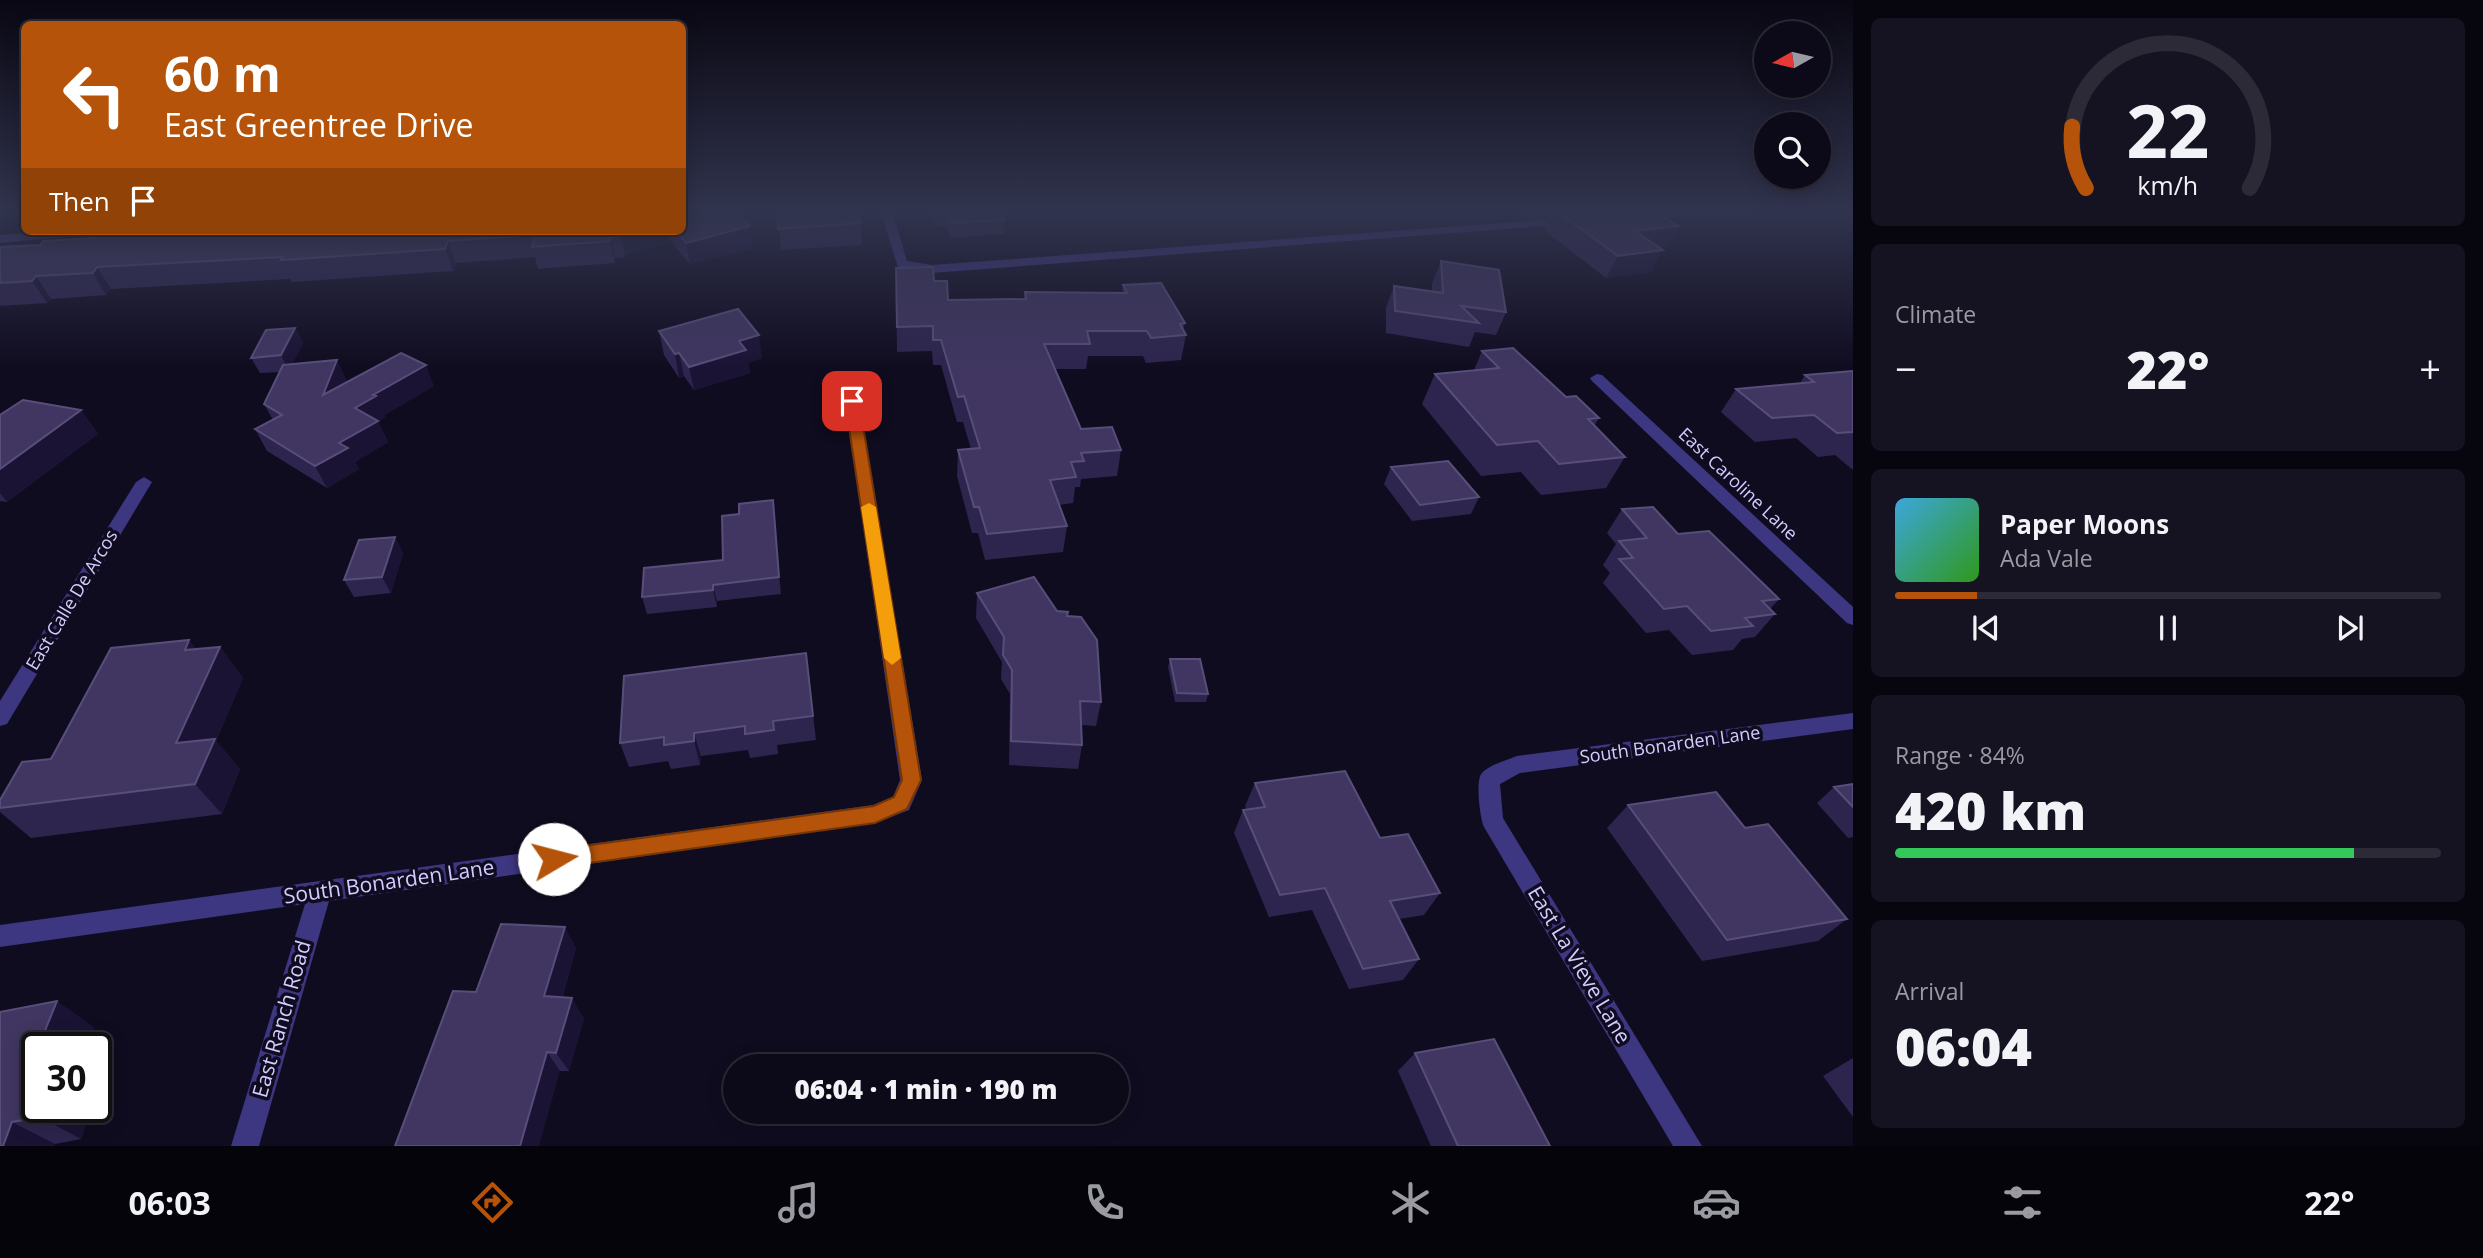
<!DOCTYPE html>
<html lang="en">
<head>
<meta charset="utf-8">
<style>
	body { margin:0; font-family:"Open Sans",sans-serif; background:#151221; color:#f1f3f6; height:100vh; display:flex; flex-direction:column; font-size:26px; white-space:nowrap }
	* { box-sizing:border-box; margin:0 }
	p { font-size:23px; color:#9a9aa2 }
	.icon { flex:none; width:38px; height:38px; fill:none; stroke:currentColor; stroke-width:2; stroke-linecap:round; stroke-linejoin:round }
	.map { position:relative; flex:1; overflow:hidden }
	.drawer { display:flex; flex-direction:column; gap:18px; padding:18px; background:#07050d; width:630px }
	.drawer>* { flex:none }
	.top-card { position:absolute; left:21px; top:21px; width:665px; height:214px; border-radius:10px; box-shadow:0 4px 18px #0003,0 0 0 2px #2c2a37; background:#b45309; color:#fff; overflow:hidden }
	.needle { width:46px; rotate:262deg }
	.buttons { position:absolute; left:1754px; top:21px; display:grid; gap:14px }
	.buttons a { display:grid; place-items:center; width:77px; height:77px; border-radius:50%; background:#0c0918; box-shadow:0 4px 18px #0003,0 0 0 2px #2c2a37; font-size:35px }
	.speed { position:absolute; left:21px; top:1032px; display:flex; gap:14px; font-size:35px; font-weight:700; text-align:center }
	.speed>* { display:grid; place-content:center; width:91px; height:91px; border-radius:50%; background:#0c0918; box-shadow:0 4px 18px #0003,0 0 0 2px #2c2a37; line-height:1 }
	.speed .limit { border:4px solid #111; border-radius:10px; background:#fff; color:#111 }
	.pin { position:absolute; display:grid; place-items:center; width:60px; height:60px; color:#fff; margin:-30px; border-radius:14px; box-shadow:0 4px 10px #0006 }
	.me { position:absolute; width:77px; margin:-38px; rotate:82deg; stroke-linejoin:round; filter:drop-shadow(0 0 5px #0008) }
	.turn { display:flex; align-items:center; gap:24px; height:147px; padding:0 28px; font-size:32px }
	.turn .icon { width:91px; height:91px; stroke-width:2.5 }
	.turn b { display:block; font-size:49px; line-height:60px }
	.then { display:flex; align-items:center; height:66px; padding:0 28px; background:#0003; gap:14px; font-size:26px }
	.big { font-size:52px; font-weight:800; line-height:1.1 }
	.drawer .card { flex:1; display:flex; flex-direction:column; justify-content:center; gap:10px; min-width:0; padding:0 24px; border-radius:10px; background:#151221 }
	.drawer .dial { align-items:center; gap:0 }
	.dial svg { height:182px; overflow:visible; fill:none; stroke:#2c2a37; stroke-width:7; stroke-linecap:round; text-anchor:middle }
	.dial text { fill:#f1f3f6; stroke:none }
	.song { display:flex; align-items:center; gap:21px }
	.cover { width:84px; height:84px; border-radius:10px; background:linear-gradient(135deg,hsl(200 70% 55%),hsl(110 70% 35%)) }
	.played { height:7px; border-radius:4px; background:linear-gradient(90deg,#b45309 15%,#2c2a37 15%) }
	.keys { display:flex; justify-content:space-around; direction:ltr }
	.heat { display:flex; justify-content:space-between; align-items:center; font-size:38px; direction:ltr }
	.charge { height:10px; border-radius:5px; background:linear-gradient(90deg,#34c759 84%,#2c2a37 0) }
	.trip { position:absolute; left:723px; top:1054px; width:406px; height:70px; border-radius:35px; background:#0c0918; box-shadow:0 4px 18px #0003,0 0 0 2px #2c2a37; font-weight:800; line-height:70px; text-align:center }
	.dock { display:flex; height:112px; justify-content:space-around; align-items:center; background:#05040a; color:#9a9aa2 }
	.dock .icon { width:49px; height:49px }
	.dock .on { color:#b45309 }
	.dock b { font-size:32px; color:#f1f3f6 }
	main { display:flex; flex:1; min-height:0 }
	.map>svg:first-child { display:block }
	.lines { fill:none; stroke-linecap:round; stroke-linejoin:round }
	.minor { fill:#3d3680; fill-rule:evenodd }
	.wall { fill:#2e254e }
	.shaded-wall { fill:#1b1334 }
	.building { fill:#403661; stroke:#574e7a; stroke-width:2 }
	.route { fill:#b45309; stroke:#753606; stroke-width:2 }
	.slow { fill:#f59e0b }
	.labels { text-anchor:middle; stroke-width:7; stroke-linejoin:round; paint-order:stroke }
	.street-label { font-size:18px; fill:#d4cbff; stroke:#100c20 }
	.near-street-label { font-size:21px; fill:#d4cbff; stroke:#100c20 }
</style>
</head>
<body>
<main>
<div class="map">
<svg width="1853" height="1146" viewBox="0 0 1853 1146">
	<rect width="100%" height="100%" fill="#100c20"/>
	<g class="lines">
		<path class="minor" d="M875 209H887L893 214 907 261 932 265 1570 218 1576 221 1570 224 932 273 898 267 882 216Z
			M1706 209H1764L1758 212 1636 219 1630 216 1636 213Z
			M49 231H94L88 235 0 243V235Z
			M1597 374 1602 375 1853 607V625L1847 623 1592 381 1590 378Z
			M852 397 859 401 922 780 909 810 875 823 329 901 259 1146H231L305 904 0 947V925L873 805 893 797 900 780 845 401Z
			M144 477 152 482 7 724 0 726V701L136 482Z
			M1853 713V729L1520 773 1500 784 1503 818 1702 1146H1673L1484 827C1480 819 1475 779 1482 773 1489 765 1507 760 1517 756Z"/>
	</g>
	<path class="wall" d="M777 209 861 223 862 245 781 250Z
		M930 209H1000L1005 220 1004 234 951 238 947 226 936 227Z
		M1519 209H1651L1679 226 1667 247 1661 248 1651 272 1606 278 1544 230 1550 218 1532 220Z
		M100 231H682L753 248 690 264 671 242 626 254 625 257 615 258V263L538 269 535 257 456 263 453 271 292 282 290 279 111 289 106 295 51 299 47 303 0 306V247L40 245 94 238Z
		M1441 261 1506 312 1496 335 1475 332 1469 347 1386 333V308L1394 286 1432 292V284Z
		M896 268 934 281 948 300 1024 299 1025 292 1122 293 1123 285 1185 323 1183 330 1186 335 1181 360 1146 363 1143 356H1088L1086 369H1055L1081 429 1121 450 1117 476 1081 479 1080 487H1075L1073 503 1059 505 1067 526 1063 552 985 560 978 533H972L957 476 958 450 971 449 963 422H957L941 365H933L932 351 897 352Z
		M295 328 303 343 292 364 347 381V382L434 386 384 415 385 417 378 422 388 442 355 462 359 469 327 488 267 451 255 429 273 420 264 404 280 372 260 373 251 358Z
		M659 331 762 358 748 363 750 373 694 390 684 376 679 378 664 355Z
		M1482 351 1566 397 1599 418 1594 426 1625 457 1606 488 1541 495 1521 472 1481 476 1422 404 1435 374 1474 370Z
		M1853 371V470L1835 455 1818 457 1796 438 1755 442 1721 412 1736 389 1800 383 1805 375Z
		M81 410 98 434 7 502 0 501V415Z
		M1391 467 1479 497 1471 514 1412 521 1384 484Z
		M773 500 781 594 717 601V607L647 614 642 597 723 560 739 514Z
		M1622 509 1678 534 1779 599 1770 609 1775 614 1755 637 1742 639 1733 650 1692 655 1669 630 1646 633 1603 583 1610 573 1603 565 1616 544 1607 533Z
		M403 553 391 593 354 597 344 580Z
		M977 593 1057 611 1067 616 1101 702 1096 726 1081 725 1082 745 1078 769 1009 765 1010 694 1001 679 1002 662 976 618Z
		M189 640 196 649 220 647 243 678 216 741 240 769 222 814 31 838 0 812V800Z
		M806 653 816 740 777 745 778 754 750 758 748 750 701 756 700 765 671 769 668 761 629 767 620 743Z
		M1170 659 1208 694 1206 702H1175L1168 667Z
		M1255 783 1380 838 1440 893 1424 915 1399 919 1419 959 1403 980 1349 989 1312 910 1269 917 1234 833 1243 810H1247L1245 806Z
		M1853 784V837L1848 838 1817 803 1834 787Z
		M1628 805 1745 828 1847 919 1818 941 1702 961 1607 828Z
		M576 948 562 998 584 1018 569 1071H560L476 992Z
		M0 1012 94 1027 87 1048H37V1108H91L81 1139 55 1144 54 1146H0Z
		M1415 1053 1550 1146H1431L1398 1071Z
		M1853 1058V1117L1823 1076Z"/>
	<path class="shaded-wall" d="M750 226 753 248 690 264 686 243Z
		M1679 226 1667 247 1623 253 1635 231Z
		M626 231H669L671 242 626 254 625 257 621 236V232Z
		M611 237 615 258V263L610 241Z
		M448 241 456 263 453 271 445 249Z
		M1663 250 1651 272 1606 278 1618 256Z
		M97 267 111 289 106 295 93 273Z
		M36 276 51 299 47 303 32 281Z
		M295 328 303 343 289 371 281 355Z
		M759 335 762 358 748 363 750 373 694 390 689 367 739 341Z
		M679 353 684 376 679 378 675 354Z
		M337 360 347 381 334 416 323 395Z
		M426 365 434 386 384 415 385 417 378 422 388 442 355 462 359 469 327 488 315 466 355 408 373 395Z
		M81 410 98 434 7 502 0 493V469Z
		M773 500 775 517 781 594 779 577Z
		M395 537 403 553 391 593 382 577Z
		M713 585 717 601V607L713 590Z
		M189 640 210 668 220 647 243 678 216 741 240 769 222 814 195 784 176 743 185 650Z
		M694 733 701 756 700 765 694 741Z
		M565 927 576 948 556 1017 544 996Z
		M572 998 584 1018 569 1071 556 1053Z
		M57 1001 94 1027 87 1048H38Z
		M547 1052 560 1071 539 1146H520Z
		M37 1053V1083L27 1077Z
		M43 1108H91L81 1139 40 1117Z
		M12 1122 55 1144 54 1146H3Z"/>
	<path class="building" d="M682 209H732L750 226 686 243 676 231H682Z
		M777 209H858L861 223 778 229Z
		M935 209H1000L1005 220 951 223 947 212H936Z
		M1554 209H1651L1679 226 1635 231 1663 250 1618 256Z
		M100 231H626L621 232V236L611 237 610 241 532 247 535 235 448 241 445 249 281 260 283 257 97 267 93 273 36 276 32 281 0 283V247L40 245 43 241 94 238Z
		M1441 261 1499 270 1506 312 1461 306 1479 323 1395 311 1394 286 1443 293Z
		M933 267 934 281H947L948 300 1026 299 1025 292 1127 293 1123 285 1161 283 1185 323 1180 324 1186 335 1151 338 1147 331H1087L1090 344H1044L1081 429 1112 427 1121 450 1081 453 1084 461 1071 462 1076 477 1050 480 1067 526 987 534 979 507H974L958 450 980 448 964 396 958 397 941 340H933V326L897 327 896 268Z
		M738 309 759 335 739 341 746 350 689 367 679 353 675 354 659 331Z
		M295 328 281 355 251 358 266 330Z
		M1513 348 1566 397 1576 396 1599 418 1588 419 1625 457 1559 464 1538 441 1497 445 1435 374 1499 368 1482 351Z
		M401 353 426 365 373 395 376 396 355 408 378 421 339 443 348 448 315 466 255 429 282 415 264 404 283 365 337 360 323 395Z
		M1853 371V432L1837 433 1814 415 1772 418 1736 389 1814 382 1805 375Z
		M23 400 81 410 0 469V415Z
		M1448 461 1479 497 1420 505 1391 467Z
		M773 500 779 577 713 585V590L642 597 644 568 723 560 722 516 739 514V504Z
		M1653 507 1678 534 1709 531 1779 599 1762 601 1775 614 1745 618 1753 626 1711 631 1687 606 1664 609 1619 559 1633 558 1619 541 1647 538 1622 509Z
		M395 537 382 577 344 580 359 540Z
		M1034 577 1057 611 1068 612 1067 616 1081 617 1097 640 1101 702 1080 701 1082 745 1011 741 1012 670 1003 655 1004 637 977 593Z
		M189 640 185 650 220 647 176 743 215 739 195 784 0 808V800L22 762 51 759 111 648Z
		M806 653 813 716 773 721 774 730 745 734V726L694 733V741L664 745V737L620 743 624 676Z
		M1170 659H1200L1208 694 1177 693Z
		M1345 771 1380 838 1408 834 1440 893 1390 901 1419 959 1363 969 1325 888 1280 895 1243 810 1265 807 1255 783Z
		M1853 784V807L1834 787Z
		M1716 792 1745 828 1768 824 1847 919 1727 940 1628 805Z
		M501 924 565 927 544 996 572 998 556 1053 547 1052 520 1146H395L453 991 476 992Z
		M57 1001 38 1048H37V1053L27 1077 37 1076V1108H43L40 1117 12 1122 3 1146H0V1012Z
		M1494 1039 1550 1146H1458L1415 1053Z"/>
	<linearGradient id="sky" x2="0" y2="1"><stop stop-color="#090712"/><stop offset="0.57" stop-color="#31344e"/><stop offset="1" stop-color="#31344e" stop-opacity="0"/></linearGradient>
	<rect width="1853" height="369" fill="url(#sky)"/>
	<path class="route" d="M852 397 859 401 921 780 907 809 875 823 554 868 547 865 544 859 547 852 554 850 874 806 894 797 902 780 845 401Z"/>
	<path class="slow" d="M869 503 876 507 901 658 892 665 884 658 861 507Z"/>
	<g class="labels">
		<g class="street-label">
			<text transform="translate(1738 484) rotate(43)" y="6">East Caroline Lane</text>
			<text transform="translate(72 600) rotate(-59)" y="6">East Calle De Arcos</text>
			<text transform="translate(1670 745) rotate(-8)" y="6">South Bonarden Lane</text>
		</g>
		<g class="near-street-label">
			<text transform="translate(389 882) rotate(-8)" y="7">South Bonarden Lane</text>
			<text transform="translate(1579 965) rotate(59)" y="7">East La Vieve Lane</text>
			<text transform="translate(282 1019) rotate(-74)" y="7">East Ranch Road</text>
		</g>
	</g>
</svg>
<div class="buttons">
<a><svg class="needle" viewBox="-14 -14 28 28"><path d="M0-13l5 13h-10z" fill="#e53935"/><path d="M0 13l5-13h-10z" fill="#9a9aa2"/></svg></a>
<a><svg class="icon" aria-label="search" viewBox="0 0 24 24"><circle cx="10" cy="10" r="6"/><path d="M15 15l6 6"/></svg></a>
</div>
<div class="speed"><div class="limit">30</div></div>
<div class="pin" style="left:852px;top:401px;background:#d93025"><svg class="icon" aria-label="arrive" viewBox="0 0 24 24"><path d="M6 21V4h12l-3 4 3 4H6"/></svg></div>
<svg class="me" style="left:554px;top:859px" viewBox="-20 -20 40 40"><circle r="19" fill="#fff"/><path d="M0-13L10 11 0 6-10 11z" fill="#b45309"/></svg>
<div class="trip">06:04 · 1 min · 190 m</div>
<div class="top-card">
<div class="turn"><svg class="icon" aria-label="left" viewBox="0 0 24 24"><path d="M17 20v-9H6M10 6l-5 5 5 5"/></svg><div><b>60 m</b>East Greentree Drive</div></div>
<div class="then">Then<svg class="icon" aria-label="arrive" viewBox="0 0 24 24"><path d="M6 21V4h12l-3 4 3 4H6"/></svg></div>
</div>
</div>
<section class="drawer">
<div class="card dial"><svg viewBox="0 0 100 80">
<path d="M14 69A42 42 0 1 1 86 69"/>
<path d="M14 69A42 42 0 0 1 8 42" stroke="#b45309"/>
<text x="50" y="56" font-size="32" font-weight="700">22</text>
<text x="50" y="72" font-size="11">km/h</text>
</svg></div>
<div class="card"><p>Climate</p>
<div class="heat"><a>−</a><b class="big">22°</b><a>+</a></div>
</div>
<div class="card">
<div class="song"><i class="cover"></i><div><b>Paper Moons</b><p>Ada Vale</p></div></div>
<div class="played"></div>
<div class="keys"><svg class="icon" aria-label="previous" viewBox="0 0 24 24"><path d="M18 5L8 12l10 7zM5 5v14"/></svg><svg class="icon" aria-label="pause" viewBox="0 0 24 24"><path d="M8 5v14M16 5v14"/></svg><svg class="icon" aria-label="next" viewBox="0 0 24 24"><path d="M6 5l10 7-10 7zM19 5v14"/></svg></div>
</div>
<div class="card"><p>Range · 84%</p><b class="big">420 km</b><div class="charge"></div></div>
<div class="card"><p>Arrival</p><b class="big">06:04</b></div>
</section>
</main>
<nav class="dock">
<b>06:03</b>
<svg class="icon on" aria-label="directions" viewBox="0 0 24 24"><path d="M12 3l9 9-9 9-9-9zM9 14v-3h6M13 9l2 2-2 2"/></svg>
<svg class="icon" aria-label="music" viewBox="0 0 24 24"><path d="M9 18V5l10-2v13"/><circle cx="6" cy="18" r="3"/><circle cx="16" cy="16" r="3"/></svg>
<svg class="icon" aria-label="phone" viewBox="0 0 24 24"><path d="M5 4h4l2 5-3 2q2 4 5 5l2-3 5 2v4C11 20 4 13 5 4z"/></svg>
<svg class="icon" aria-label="climate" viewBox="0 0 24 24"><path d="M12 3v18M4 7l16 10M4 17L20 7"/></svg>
<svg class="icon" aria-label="car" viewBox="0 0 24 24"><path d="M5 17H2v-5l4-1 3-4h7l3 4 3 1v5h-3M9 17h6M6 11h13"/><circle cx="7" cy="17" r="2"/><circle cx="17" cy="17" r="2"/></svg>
<svg class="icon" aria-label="filters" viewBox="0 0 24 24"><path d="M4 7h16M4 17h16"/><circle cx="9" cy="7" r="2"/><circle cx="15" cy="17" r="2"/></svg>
<b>22°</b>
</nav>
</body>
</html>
